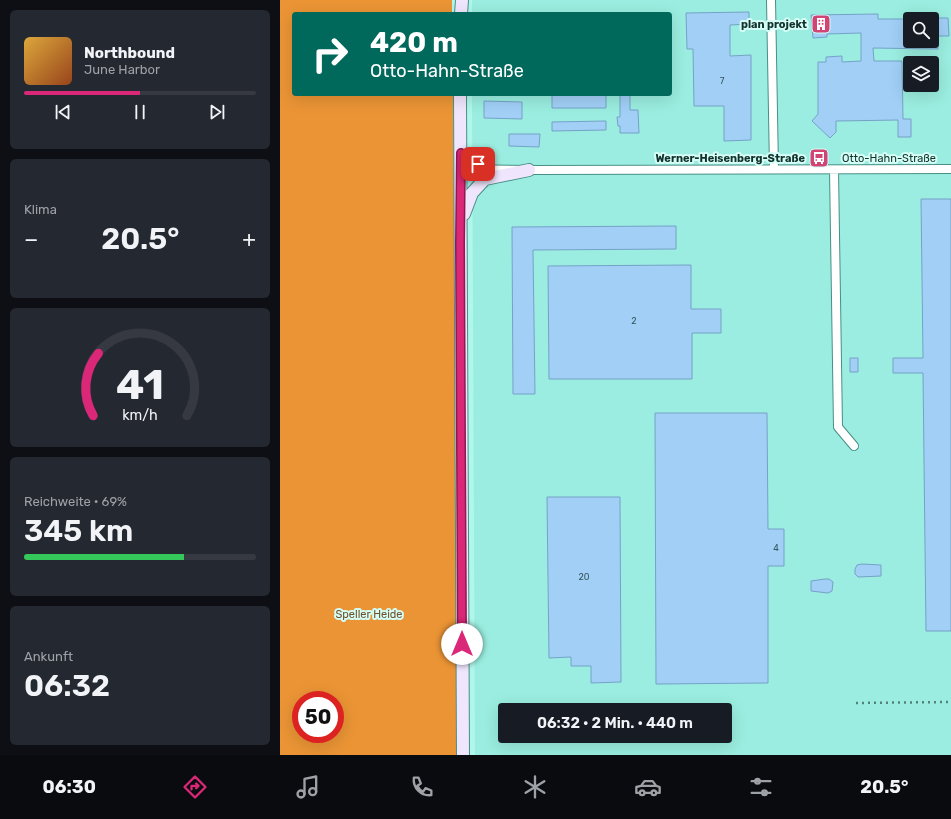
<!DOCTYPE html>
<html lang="de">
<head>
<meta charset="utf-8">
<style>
	body { margin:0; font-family:Rubik,sans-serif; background:#242831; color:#f1f3f6; height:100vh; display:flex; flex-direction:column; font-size:15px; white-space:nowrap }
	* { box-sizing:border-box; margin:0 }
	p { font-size:13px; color:#9ea1a6 }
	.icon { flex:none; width:22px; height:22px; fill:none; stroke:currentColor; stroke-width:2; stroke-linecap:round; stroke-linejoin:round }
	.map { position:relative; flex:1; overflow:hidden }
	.sheet { display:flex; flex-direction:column; gap:10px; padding:10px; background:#0d0f14; width:280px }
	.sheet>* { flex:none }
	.hud { position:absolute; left:12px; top:12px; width:380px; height:84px; border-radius:4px; box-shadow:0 4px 16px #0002; background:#00695c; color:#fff; overflow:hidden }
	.tools { position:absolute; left:623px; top:12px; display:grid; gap:8px }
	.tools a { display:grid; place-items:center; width:36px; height:36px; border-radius:4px; background:#171b24; box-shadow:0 4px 16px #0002; font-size:20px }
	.speed { position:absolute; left:12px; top:691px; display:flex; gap:8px; font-size:20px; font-weight:700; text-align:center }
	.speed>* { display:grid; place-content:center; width:52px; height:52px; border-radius:50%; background:#171b24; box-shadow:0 4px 16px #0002; line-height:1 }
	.speed .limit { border:6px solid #d22; background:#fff; color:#111 }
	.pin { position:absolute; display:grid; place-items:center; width:34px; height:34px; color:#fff; margin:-17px; border-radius:8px; box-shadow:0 2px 6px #0006 }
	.me { position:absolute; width:44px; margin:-22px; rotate:0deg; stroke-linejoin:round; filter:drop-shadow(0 0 3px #0008) }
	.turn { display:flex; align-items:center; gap:14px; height:84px; padding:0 12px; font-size:18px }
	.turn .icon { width:52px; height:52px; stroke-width:2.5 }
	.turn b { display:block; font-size:28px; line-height:34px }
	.big { font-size:30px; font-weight:600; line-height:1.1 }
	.sheet .tile { flex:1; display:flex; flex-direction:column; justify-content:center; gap:6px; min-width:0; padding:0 14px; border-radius:6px; background:#242831 }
	.sheet .dial { align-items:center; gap:0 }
	.dial svg { height:104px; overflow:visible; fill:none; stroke:#363941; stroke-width:7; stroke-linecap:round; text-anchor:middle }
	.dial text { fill:#f1f3f6; stroke:none }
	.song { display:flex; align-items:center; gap:12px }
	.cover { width:48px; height:48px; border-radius:6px; background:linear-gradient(135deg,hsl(40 70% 55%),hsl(20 70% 35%)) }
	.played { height:4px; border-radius:2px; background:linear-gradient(90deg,#db2777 50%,#363941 50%) }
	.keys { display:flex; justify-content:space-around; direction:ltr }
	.heat { display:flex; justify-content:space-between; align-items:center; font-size:22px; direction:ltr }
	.charge { height:6px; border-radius:3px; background:linear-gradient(90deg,#34c759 69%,#363941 0) }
	.trip { position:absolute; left:218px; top:703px; width:234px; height:40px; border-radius:4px; background:#171b24; box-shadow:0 4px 16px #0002; font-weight:600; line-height:40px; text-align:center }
	.menu { display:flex; height:64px; justify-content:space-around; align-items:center; background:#090b0e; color:#9ea1a6 }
	.menu .icon { width:28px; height:28px }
	.menu .current { color:#db2777 }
	.menu b { font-size:18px; color:#f1f3f6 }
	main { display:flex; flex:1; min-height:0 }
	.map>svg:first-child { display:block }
	.built { fill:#9aede0; fill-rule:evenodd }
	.forest { fill:#ea9435; fill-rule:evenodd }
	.building { fill:#a1cff6; stroke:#75a2c7 }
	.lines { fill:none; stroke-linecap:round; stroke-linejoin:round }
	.minor-casing { stroke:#498f85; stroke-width:10 }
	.secondary-casing { stroke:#498f85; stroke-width:14 }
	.minor { stroke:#fff; stroke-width:8 }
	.secondary { stroke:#efe5fd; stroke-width:12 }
	.rail { stroke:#53827b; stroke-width:2.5; stroke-dasharray:2 4; stroke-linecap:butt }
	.route-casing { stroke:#8e194d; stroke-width:10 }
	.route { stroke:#db2777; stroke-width:7 }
	.labels { text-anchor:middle; stroke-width:4; stroke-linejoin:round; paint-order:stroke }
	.number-label { font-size:9px; fill:#36585f }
	.poi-label { font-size:11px; font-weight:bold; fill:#13312d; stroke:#d4fef6; text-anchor:end }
	.street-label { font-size:11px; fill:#13312d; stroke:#d4fef6 }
	.park-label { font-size:11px; fill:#734e2a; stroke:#d4fef6 }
</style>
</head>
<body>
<main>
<section class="sheet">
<div class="tile">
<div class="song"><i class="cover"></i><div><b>Northbound</b><p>June Harbor</p></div></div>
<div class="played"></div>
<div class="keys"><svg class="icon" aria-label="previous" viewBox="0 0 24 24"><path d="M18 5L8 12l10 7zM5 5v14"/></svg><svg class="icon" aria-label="pause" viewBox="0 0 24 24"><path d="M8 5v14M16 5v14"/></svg><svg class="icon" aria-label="next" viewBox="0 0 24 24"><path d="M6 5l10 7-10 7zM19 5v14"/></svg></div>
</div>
<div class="tile"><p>Klima</p>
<div class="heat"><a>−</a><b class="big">20.5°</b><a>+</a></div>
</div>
<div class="tile dial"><svg viewBox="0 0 100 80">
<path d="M14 69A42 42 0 1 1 86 69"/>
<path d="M14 69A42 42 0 0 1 18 21" stroke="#db2777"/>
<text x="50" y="56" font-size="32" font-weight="700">41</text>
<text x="50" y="72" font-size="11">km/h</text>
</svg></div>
<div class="tile"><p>Reichweite · 69%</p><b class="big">345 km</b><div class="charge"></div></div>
<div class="tile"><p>Ankunft</p><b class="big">06:32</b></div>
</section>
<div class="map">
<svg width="671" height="755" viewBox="0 0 671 755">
	<rect width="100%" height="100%" fill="#aff7eb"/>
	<path class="built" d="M192 0H671V755H195L192 94H390V14H192ZM630 19H652V41H630ZM630 63H652V85H630ZM225 710H445V736H225Z"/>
	<path class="forest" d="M0 0H172V14H14V94H173L179 755H0ZM21 700H55V734H21Z"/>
	<path class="building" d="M469 12V24L450 25V56L471 55V140L444 141V106H414L413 49H407L406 13Z
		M598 14V19H630V41H652V18H668L669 36H658V49L593 48 594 61H622L623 119H631V137H618V120L556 121V132L550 138 532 121 538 114V62H546V57L562 56V62L581 61V33L547 34V37L533 38 531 15Z
		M272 94H326V108H272Z
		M340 94H350V110H358L359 133H340V126H338L337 117H340Z
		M204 101 242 102V119L204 118Z
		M326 121V130L272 131V122Z
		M229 134H260L259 147 229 146Z
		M641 199H671V631H646L643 373H613V358H643Z
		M396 226V249L253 250 255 394H233L232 227Z
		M411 265V309H441V333H412V379H269L268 266Z
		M570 358H578V372H570Z
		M375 413H487L488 529H504V566H488V683L376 684Z
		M267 497H340L341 682 311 683V666H291V657L269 658Z
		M582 564 601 565V576L578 577 575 574V569L577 565Z
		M545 579H549L553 582 552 591 548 593 531 591V581Z"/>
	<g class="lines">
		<g class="minor-casing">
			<path id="minor" d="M491 0 494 169
				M181 153 198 164H204
				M182 169 249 170 671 169
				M554 170 558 427 574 446"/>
		</g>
		<g class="secondary-casing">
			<path id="secondary" d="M181 14 182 0
				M180 94 183 755
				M184 214 192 193 205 179 249 170"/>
		</g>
		<use href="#minor" class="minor"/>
		<use href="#secondary" class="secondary"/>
		<path class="rail" d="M576 703 671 702"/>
	</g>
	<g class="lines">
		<g class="route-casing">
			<path id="route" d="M182 644 180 243 181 153 198 164"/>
		</g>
		<use href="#route" class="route"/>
	</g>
	<defs>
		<g id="building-square" transform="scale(1)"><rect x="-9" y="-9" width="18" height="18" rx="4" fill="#d14474" stroke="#d4fef6"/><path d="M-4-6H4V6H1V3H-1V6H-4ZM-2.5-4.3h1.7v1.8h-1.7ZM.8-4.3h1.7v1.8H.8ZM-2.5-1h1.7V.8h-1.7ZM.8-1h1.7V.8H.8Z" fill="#fff"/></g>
		<g id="bus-square" transform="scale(1)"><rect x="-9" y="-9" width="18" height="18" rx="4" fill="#d14474" stroke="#d4fef6"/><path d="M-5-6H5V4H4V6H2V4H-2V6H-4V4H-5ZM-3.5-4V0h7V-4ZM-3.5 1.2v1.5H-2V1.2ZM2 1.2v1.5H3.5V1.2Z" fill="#fff"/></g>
	</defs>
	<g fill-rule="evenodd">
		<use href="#building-square" x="541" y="24"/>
		<use href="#bus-square" x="539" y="158"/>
	</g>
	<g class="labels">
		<g class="number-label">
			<text x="442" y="84">7</text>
			<text x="354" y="324">2</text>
			<text x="496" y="551">4</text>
			<text x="304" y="580">20</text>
		</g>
		<g class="poi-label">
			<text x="527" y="28">plan projekt</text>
			<text x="525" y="162">Werner-Heisenberg-Straße</text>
		</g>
		<g class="street-label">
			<text x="609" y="162">Otto-Hahn-Straße</text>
		</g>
		<g class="park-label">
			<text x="89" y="618">Speller Heide</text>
		</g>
	</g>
</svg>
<div class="tools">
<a><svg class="icon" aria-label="search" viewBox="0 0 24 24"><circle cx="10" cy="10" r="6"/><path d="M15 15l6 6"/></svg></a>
<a><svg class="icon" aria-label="layers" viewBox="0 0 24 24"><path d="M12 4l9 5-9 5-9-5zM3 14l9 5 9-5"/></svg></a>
</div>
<div class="speed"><div class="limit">50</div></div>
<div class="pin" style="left:198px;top:164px;background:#d93025"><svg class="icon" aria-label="arrive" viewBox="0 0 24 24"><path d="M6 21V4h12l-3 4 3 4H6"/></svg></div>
<svg class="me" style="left:182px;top:644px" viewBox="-20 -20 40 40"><circle r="19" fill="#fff"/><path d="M0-13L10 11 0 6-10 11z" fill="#db2777"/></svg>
<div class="trip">06:32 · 2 Min. · 440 m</div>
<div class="hud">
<div class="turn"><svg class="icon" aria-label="right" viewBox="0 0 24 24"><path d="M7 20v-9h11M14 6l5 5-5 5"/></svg><div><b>420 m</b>Otto-Hahn-Straße</div></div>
</div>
</div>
</main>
<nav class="menu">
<b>06:30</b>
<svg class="icon current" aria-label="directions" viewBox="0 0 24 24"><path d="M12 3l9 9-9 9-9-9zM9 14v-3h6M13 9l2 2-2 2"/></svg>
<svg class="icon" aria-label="music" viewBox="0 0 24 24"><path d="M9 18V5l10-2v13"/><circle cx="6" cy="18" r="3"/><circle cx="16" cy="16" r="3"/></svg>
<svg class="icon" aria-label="phone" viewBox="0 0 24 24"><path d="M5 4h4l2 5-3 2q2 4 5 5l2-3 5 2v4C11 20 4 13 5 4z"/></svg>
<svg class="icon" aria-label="climate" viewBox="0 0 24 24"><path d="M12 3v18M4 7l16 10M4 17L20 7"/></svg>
<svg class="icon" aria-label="car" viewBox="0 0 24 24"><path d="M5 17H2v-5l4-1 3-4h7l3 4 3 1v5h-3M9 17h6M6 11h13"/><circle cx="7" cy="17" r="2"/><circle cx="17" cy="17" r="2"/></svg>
<svg class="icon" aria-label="filters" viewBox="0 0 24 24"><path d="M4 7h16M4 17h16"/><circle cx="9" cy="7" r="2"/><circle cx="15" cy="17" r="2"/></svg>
<b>20.5°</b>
</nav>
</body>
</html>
